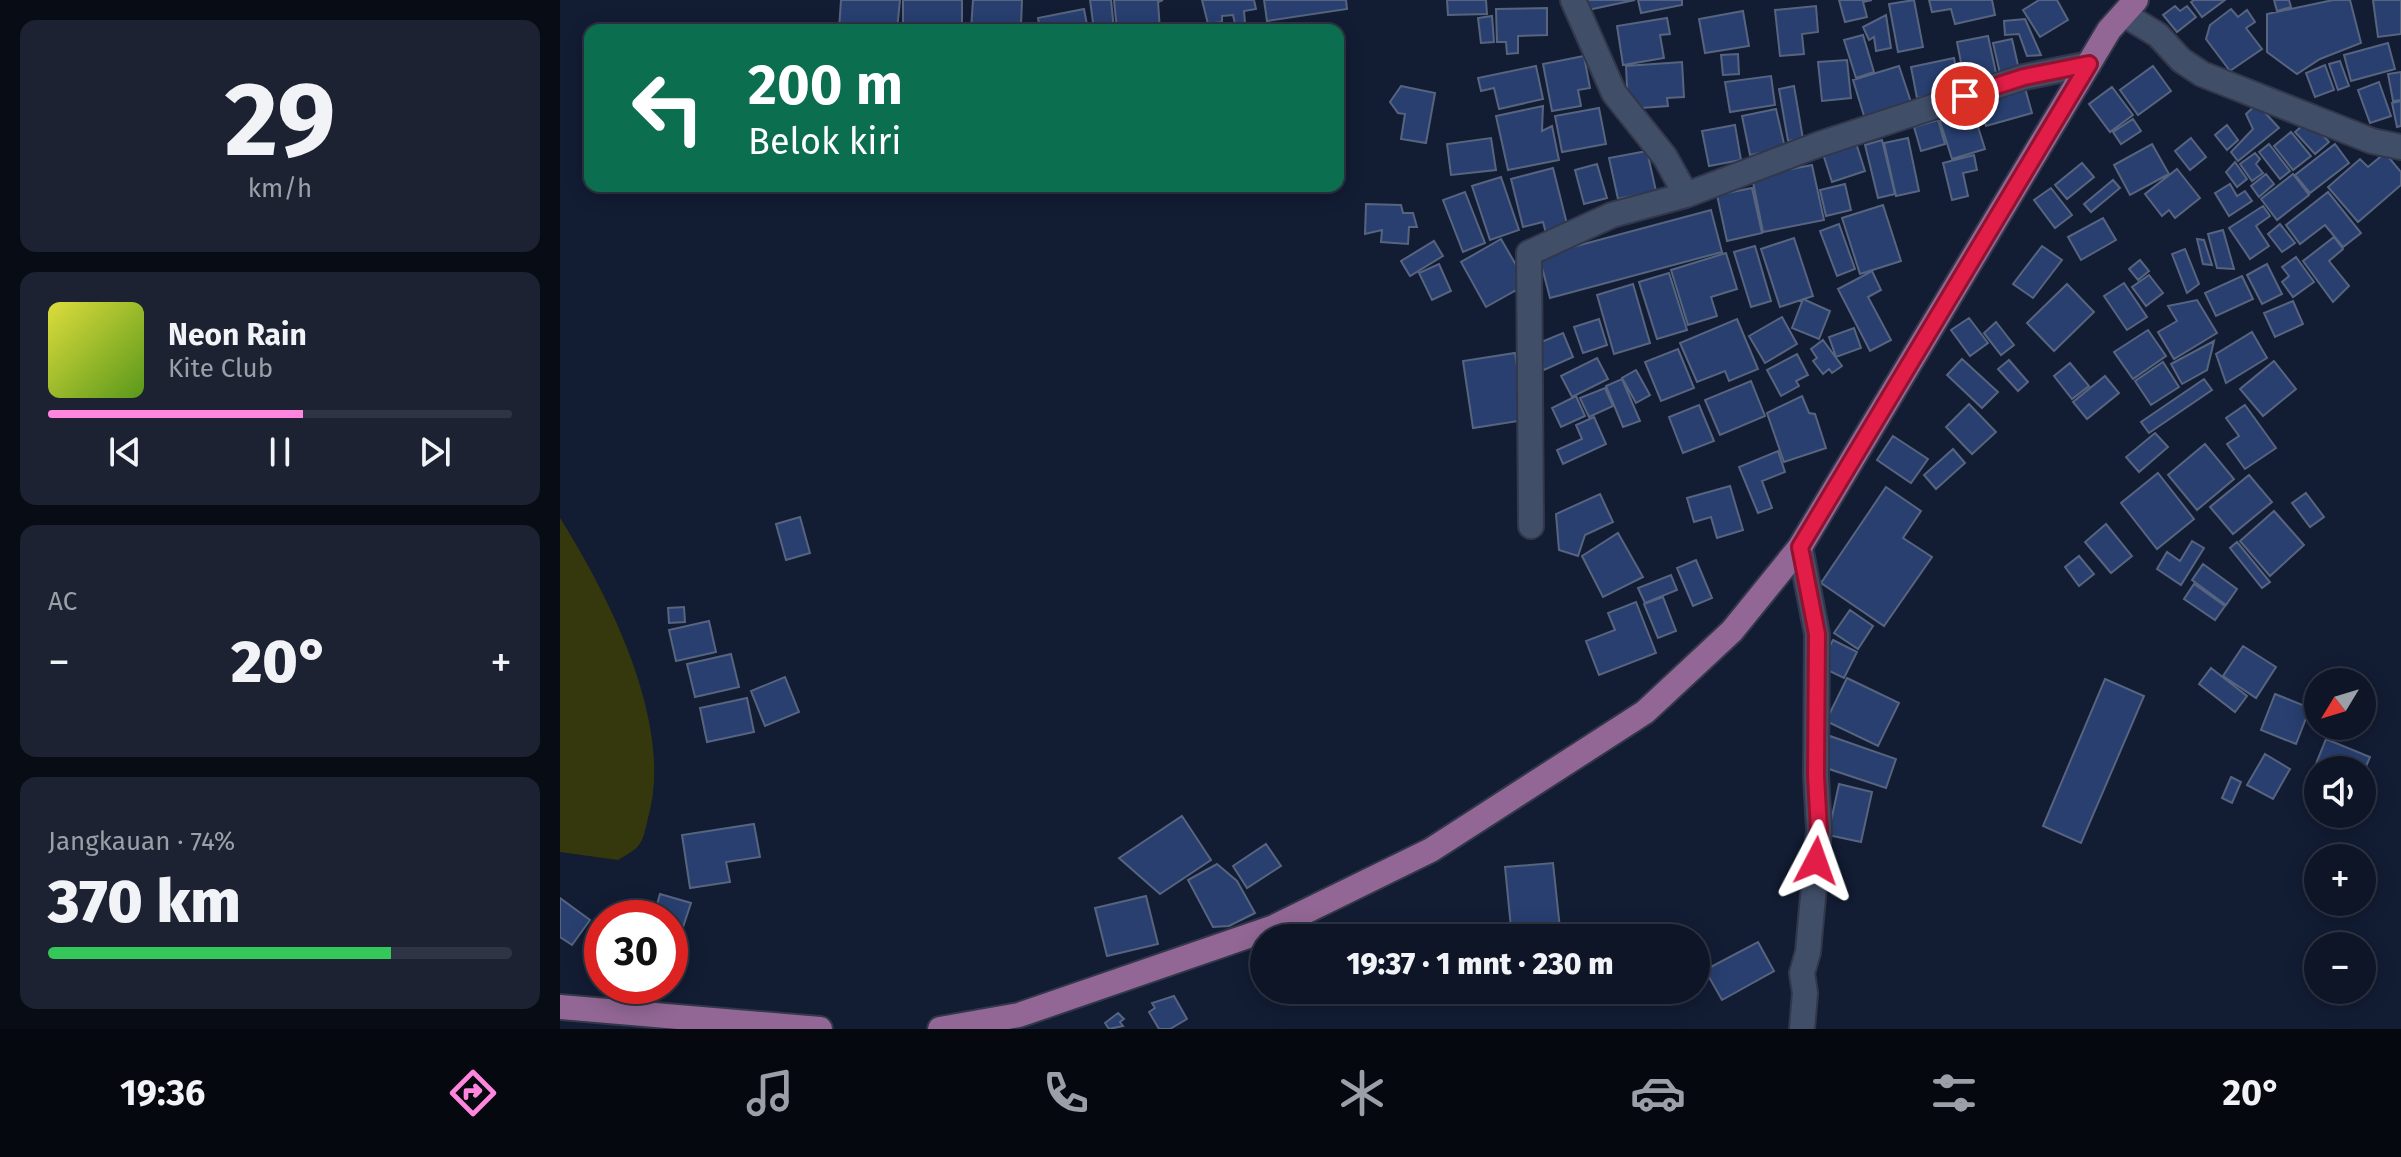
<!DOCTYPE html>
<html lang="id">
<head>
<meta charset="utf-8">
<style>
	body { margin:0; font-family:"Fira Sans",sans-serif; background:#1c2232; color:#f1f3f6; height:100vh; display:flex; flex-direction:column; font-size:30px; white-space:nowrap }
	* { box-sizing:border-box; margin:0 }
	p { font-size:26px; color:#9b9fa7 }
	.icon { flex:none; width:44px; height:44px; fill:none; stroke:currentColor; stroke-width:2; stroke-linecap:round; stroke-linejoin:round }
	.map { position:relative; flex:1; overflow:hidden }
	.side { display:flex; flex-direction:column; gap:20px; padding:20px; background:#080c15; width:560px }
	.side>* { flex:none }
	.top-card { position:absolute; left:24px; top:24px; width:760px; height:168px; border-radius:16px; box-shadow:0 4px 20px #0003,0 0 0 2px #2e3443; background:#0b6e4f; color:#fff; overflow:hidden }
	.needle { width:52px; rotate:232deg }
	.buttons { position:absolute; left:1744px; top:668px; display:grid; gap:16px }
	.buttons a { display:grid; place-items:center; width:72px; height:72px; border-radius:50%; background:#0e1526; box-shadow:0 4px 20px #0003,0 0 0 2px #2e3443; font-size:40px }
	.speed { position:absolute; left:24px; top:900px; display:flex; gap:16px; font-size:40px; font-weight:700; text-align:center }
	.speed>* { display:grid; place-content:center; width:104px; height:104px; border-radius:50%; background:#0e1526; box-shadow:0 4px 20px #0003,0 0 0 2px #2e3443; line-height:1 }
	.speed .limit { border:12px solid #d22; background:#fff; color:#111 }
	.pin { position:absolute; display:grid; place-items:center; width:68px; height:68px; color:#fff; margin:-34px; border:4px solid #fff; border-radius:50%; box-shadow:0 2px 8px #0007 }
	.me { position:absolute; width:88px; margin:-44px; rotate:4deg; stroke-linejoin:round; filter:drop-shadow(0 0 6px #0008) }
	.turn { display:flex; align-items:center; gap:28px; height:168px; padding:0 32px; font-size:36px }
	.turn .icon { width:104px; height:104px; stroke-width:2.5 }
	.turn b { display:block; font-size:56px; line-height:68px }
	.big { font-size:60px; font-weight:800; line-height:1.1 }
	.side .card { flex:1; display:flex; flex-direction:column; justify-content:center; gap:12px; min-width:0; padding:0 28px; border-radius:16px; background:#1c2232 }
	.side .dial { align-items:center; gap:0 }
	.dial b { font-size:104px; line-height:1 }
	.song { display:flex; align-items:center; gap:24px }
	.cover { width:96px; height:96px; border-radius:12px; background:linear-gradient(135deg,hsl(60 70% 55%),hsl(90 70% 35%)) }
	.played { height:8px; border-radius:4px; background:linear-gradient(90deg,#ff85de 55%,#2e3443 55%) }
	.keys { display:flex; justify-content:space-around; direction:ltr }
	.heat { display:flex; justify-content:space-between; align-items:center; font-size:44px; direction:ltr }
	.charge { height:12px; border-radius:6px; background:linear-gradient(90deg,#34c759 74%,#2e3443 0) }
	.trip { position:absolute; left:690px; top:924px; width:460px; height:80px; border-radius:40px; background:#0e1526; box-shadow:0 4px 20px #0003,0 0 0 2px #2e3443; font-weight:800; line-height:80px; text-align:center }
	.tabs { display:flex; height:128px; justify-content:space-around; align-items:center; background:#06080f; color:#9b9fa7 }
	.tabs .icon { width:56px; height:56px }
	.tabs .selected { color:#ff85de }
	.tabs b { font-size:36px; color:#f1f3f6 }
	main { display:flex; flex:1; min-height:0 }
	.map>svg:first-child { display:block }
	.green { fill:#35380c }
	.building { fill:#283f70; stroke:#57647f; stroke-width:2 }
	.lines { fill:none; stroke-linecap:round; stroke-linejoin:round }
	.minor-casing { stroke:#32374a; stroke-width:28 }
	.major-casing { stroke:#32374a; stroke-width:28 }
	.minor { stroke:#414e68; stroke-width:24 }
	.major { stroke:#936795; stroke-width:24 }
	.route-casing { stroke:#92132f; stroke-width:20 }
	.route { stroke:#e11d48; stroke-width:14 }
</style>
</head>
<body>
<main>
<section class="side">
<div class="card dial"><b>29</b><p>km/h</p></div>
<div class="card">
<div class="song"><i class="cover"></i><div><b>Neon Rain</b><p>Kite Club</p></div></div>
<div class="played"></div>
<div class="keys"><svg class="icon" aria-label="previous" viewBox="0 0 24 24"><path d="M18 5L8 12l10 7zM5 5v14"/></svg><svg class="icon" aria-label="pause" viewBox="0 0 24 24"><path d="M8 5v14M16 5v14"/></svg><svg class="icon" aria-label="next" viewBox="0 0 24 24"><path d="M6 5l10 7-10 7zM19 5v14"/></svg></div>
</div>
<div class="card"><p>AC</p>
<div class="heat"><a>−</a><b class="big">20°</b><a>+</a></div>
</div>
<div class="card"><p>Jangkauan · 74%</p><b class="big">370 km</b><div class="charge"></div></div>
</section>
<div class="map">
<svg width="1841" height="1029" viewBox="0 0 1841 1029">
	<rect width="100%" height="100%" fill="#121c33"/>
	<path class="green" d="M0 518C49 596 115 725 88 818 86 826 84 840 78 846 73 852 64 856 58 860L0 852Z"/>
	<path class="building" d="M281 0H340L337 30H279Z
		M343 0H402V28L343 26Z
		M413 0H462L461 25 411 30Z
		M530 0H551L554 30H534Z
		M554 0H603L598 2 600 30H557Z
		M642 0H694L696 9 684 11 685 23 675 24 673 15 662 16V22L648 24Z
		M704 0H786L787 9 707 21Z
		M887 0H926L927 14 888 15Z
		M1021 0H1075L1023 11Z
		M1078 0H1122V5L1081 13Z
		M1279 0H1312L1303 2 1307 17 1285 22Z
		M1354 0 1363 47 1338 52 1329 4Z
		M1369 0H1432L1435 15 1395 24 1391 9 1372 12Z
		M1479 0H1497L1508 20 1480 37 1463 10Z
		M1634 0H1665L1642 17 1631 2Z
		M1714 0H1729L1731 7 1717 11Z
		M1773 0H1790L1801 43 1760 59 1737 74 1707 52V14Z
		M1813 0H1841V34L1818 37Z
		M1256 6 1258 32 1242 34 1244 54 1220 56 1215 10Z
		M1615 6 1620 11 1627 6 1636 17 1617 32 1603 15Z
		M987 8V35L958 36V53L947 54 946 42H937L936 9Z
		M524 9 528 30H480L478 18Z
		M1671 9 1678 17 1687 10 1695 22 1686 28 1702 49 1670 71 1646 39 1650 25Z
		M1183 11 1189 46 1145 53 1139 19Z
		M1326 15 1331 48 1316 51 1314 37 1309 40 1303 27Z
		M932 16 934 42 921 43 918 18Z
		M1107 18 1110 34 1100 35 1104 58 1063 65 1057 26Z
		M1465 19 1481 55 1467 56 1459 34 1445 35 1444 21Z
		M1303 35 1314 72 1296 78 1284 40Z
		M1428 36 1438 82 1406 88 1397 42Z
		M1452 39 1460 74 1441 78 1433 43Z
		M1828 43 1835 69 1791 81 1784 55Z
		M1178 54 1179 74 1163 75 1161 55Z
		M1024 56 1030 88 1018 90 1021 106 992 111 983 64Z
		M1394 58 1400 90 1357 98 1351 67Z
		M1287 60 1291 98 1262 101 1258 62Z
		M1780 61 1789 86 1778 90 1769 64Z
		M1122 62 1124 97 1107 98 1108 106 1068 109 1066 66Z
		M1765 65 1774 90 1755 97 1746 73Z
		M976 66 983 99 939 109 934 88 921 91 918 78Z
		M1339 66 1352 105 1305 119 1293 80Z
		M1593 66 1611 91 1578 115 1560 90Z
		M1841 72V100L1833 101 1828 74Z
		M1211 76 1215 105 1170 112 1165 82Z
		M1819 82 1831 116 1810 123 1798 90Z
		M841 86 875 93 866 143 841 139 845 114 838 113 830 102Z
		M1234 86 1243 139 1228 141 1219 89Z
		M1552 87 1573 115 1550 132 1529 104Z
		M1465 88 1472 113 1426 126 1419 102Z
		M1841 101V126L1837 127 1832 103Z
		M1697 104 1719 128 1678 161 1671 152 1693 129 1686 114Z
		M983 106 982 131 992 126 999 160 948 170 936 116Z
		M1039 108 1046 144 1002 152 995 116Z
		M1216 109 1225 148 1190 155 1182 116Z
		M1413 111 1425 149 1392 159 1380 121Z
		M1573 119 1581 131 1561 144 1553 132Z
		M1378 120 1385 144 1361 151 1354 127Z
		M1749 120 1769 142 1755 154 1735 132Z
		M1175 125 1181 160 1149 166 1142 131Z
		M1667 125 1678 140 1667 150 1655 135Z
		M1731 132 1751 156 1733 170 1714 146Z
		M931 138 936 170 891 175 887 144Z
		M1348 138 1359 191 1336 196 1324 143Z
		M1631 138 1646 157 1630 170 1615 151Z
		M1322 140 1335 194 1318 198 1305 145Z
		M1296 143 1305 171 1272 182 1263 154Z
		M1592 144 1609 174 1570 195 1554 165Z
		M1709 144 1730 171 1720 179 1699 152Z
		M1775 144 1789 163 1750 193 1735 175Z
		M1087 151 1096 191 1058 199 1049 158Z
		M1695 153 1700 159 1696 164 1703 173 1692 181 1680 164Z
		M1825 153 1841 172V185L1798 222 1768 187 1800 159 1808 167Z
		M1414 155 1417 170 1403 173 1408 196 1392 200 1383 163Z
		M1675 162 1687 179 1677 187 1666 172Z
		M1522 163 1534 177 1507 199 1495 185Z
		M1037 164 1047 198 1024 204 1015 170Z
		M1252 165 1264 220 1203 232 1192 177Z
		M993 168 1009 232 987 237 983 222 963 227 951 179Z
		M1617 169 1640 198 1615 218 1609 210 1602 216 1585 194Z
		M1706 174 1714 184 1699 197 1691 186Z
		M1733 174 1749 195 1717 220 1701 199Z
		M941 177 959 230 930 240 912 186Z
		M1553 180 1560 188 1531 212 1524 204Z
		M1285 184 1291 210 1266 216 1260 190Z
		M1670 184 1677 196 1685 191 1692 201 1669 216 1655 193Z
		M1192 188 1202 233 1167 241 1157 195Z
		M1491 188 1512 215 1495 228 1474 200Z
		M905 192 925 243 903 252 883 200Z
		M1768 192 1801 233 1783 247 1765 225 1740 244 1726 225Z
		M806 204 841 205 843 213H853L857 227H849L848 244 821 242 822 230 805 234Z
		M1323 205 1341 261 1300 274 1282 218Z
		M1703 206 1710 216 1696 226 1709 246 1690 259 1669 228Z
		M1151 210 1162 252 990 298 979 256Z
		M1543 218 1556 240 1521 260 1508 237Z
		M1279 224 1295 269 1277 276 1260 231Z
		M1720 224 1735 243 1722 252 1708 234Z
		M1663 230 1674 269 1657 268 1648 234Z
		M1774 237 1783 249 1769 261 1789 286 1773 302 1743 261Z
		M1234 238 1253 296 1220 307 1201 249Z
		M941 239 967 284 926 307 901 262Z
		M1637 239 1644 240 1652 265 1643 264Z
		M874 241 883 256 850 276 841 261Z
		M1195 246 1211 301 1191 307 1174 252Z
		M1482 246 1502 260 1473 298 1453 284Z
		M1625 249 1639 284 1627 293 1612 254Z
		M1166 253 1177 289 1151 297 1157 316 1128 325 1111 270Z
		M1736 257 1754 282 1733 297 1722 282 1729 276 1722 267Z
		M1580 260 1589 271 1578 280 1569 269Z
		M879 264 891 291 872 300 859 273Z
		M1707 264 1722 294 1702 304 1687 275Z
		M1312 271 1321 290 1308 297 1331 340 1310 351 1278 289Z
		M1109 273 1127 330 1097 339 1079 282Z
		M1589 275 1603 293 1586 306 1572 287Z
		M1682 276 1693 299 1656 316 1645 293Z
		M1564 283 1587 317 1567 330 1544 296Z
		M1073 284 1090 343 1054 354 1037 295Z
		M1507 284 1534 312 1494 351 1467 323Z
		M1243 299 1270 311 1259 339 1232 328Z
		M1637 300 1657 333 1614 359 1598 332 1617 321 1608 306Z
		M1733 301 1743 324 1715 337 1704 313Z
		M1222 317 1237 344 1205 363 1189 336Z
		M1409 318 1428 343 1410 356 1391 330Z
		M1039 319 1047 345 1023 353 1014 327Z
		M1177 319 1198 369 1169 381 1165 371 1137 382 1120 343Z
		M1436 322 1454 345 1441 355 1424 333Z
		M1294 328 1301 348 1276 357 1269 337Z
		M1588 330 1606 356 1573 379 1554 352Z
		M1692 332 1707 358 1666 383 1656 354Z
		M1003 333 1013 357 984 370 974 345Z
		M1263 340 1282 366 1272 373 1269 369 1263 374 1253 361 1257 358 1251 349Z
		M1654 341 1647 370 1622 384 1611 364Z
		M1118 349 1134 388 1101 401 1085 362Z
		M955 353 965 420 913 428 903 361Z
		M1237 354 1248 375 1236 381 1239 386 1221 396 1207 370Z
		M1037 358 1048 379 1012 397 1001 376Z
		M1402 359 1438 392 1422 408 1387 375Z
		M1449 360 1468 382 1458 391 1438 369Z
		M1714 361 1736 389 1703 416 1680 389Z
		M1603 362 1619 387 1591 405 1575 381Z
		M1510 363 1529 386 1512 399 1494 376Z
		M1076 370 1090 395 1076 403 1062 378Z
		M1545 376 1559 393 1527 419 1513 402Z
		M1062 379 1080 421 1063 427 1046 386Z
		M1644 379 1652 390 1589 433 1581 422Z
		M1191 381 1205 416 1160 435 1145 400Z
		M1045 388 1053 406 1029 417 1020 398Z
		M1016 396 1025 416 1001 427 992 408Z
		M1242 396 1249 413 1255 414 1266 448 1224 462 1207 413Z
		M1409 404 1436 432 1412 454 1386 427Z
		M1139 405 1154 441 1123 453 1109 417Z
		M1685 405 1716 448 1685 469 1667 444 1679 436 1666 418Z
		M1034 417 1046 444 1003 464 997 450 1022 439 1016 425Z
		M1595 433 1608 447 1579 472 1566 457Z
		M1333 436 1368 459 1351 483 1317 460Z
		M1645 444 1674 479 1637 510 1608 475Z
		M1393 449 1405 463 1376 489 1364 475Z
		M1218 451 1225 472 1202 481 1212 508 1198 513 1179 467Z
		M1598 473 1634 519 1597 549 1561 503Z
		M1689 475 1712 502 1673 534 1650 507Z
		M1170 486 1183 530 1157 538 1151 517 1134 522 1127 498Z
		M1326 487 1361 511 1343 538 1372 557 1324 626 1261 583Z
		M1746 493 1764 517 1750 527 1732 503Z
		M1040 494 1053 522 1025 535 1018 556 999 550 996 514Z
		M1714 511 1744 545 1710 576 1680 541Z
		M240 517 250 553 226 560 216 524Z
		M1546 524 1572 556 1551 573 1525 542Z
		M1058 533 1083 577 1043 597 1022 556Z
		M1632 541 1644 548 1621 585 1597 569 1607 552 1620 561Z
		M1677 542 1710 582 1702 588 1670 548Z
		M1519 556 1534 574 1519 586 1505 567Z
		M1136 560 1152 598 1133 606 1117 568Z
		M1643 564 1677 589 1666 605 1632 580Z
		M1111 575 1117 590 1085 603 1078 588Z
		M1634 584 1665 606 1655 620 1624 599Z
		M1103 597 1116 631 1098 638 1084 604Z
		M1076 602 1096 653 1039 675 1026 641 1055 630 1048 613Z
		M124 607 125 622 109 623 108 608Z
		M1290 610 1313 626 1298 649 1274 633Z
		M149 621 156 652 116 661 109 630Z
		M1273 640 1297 652 1284 678 1259 666Z
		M1683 646 1716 667 1696 698 1663 676Z
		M171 654 179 687 135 697 127 664Z
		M1651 668 1687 696 1675 712 1639 684Z
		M225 677 239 712 205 726 191 691Z
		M1287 678 1339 703 1318 746 1266 721Z
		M1545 679 1584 696 1521 843 1483 826Z
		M1715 694 1750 708 1736 744 1701 730Z
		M187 698 194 732 147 742 140 708Z
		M1270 736 1336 759 1326 788 1260 766Z
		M1766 739 1810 757 1802 776V770L1753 771Z
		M1705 754 1730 769 1713 799 1687 785Z
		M1671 777 1681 782 1672 803 1662 798Z
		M1279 784 1312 792 1301 842 1268 835Z
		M622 816 651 860 600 894 559 858Z
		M194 824 200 857 166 862 170 882 130 888 122 835Z
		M706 844 721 866 687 888 673 866Z
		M993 863 1001 938H952L945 867Z
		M657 864 677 881 695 913 669 926 653 927 628 880Z
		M100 894 131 903 121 933 110 930V918H93Z
		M586 896 598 944 547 956 535 908Z
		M0 898 30 920 12 945 0 937Z
		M1198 942 1214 971 1162 1000 1145 970Z
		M76 986H99L96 999 74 994Z
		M957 990H1006L1007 995 958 1000Z
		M614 996 627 1019 610 1029H599L589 1012 595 1008 592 1003Z
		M558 1013 564 1019 560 1022 563 1026 549 1029 545 1023Z"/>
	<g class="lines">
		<g class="minor-casing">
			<path id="minor" d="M1013 0 1054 93 1105 157 1126 195
				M1565 15 1598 35 1621 60 1642 74 1812 141 1841 147
				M971 526 969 253 1052 215 1126 195 1260 144 1464 77 1529 64
				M1240 547 1257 634 1256 776 1259 830 1248 952 1242 973 1245 993 1242 1029"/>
		</g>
		<g class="major-casing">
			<path id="major" d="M0 1007 260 1029
				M380 1029 459 1015 714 927 871 850 1085 712 1172 631 1240 547 1549 30 1576 0"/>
		</g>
		<use href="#minor" class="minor"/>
		<use href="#major" class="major"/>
	</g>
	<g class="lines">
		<g class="route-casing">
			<path id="route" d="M1256 861 1259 830 1256 776 1257 634 1240 547 1529 64 1464 77 1405 96"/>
		</g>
		<use href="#route" class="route"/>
	</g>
</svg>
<div class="buttons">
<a><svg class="needle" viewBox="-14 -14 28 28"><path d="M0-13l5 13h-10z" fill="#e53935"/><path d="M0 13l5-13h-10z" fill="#9b9fa7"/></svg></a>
<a><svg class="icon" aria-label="sound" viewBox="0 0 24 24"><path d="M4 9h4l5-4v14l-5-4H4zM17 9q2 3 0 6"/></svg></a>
<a>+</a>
<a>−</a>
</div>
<div class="speed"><div class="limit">30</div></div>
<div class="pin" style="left:1405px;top:96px;background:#d93025"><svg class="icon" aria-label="arrive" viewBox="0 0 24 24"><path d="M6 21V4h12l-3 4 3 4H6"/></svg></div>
<svg class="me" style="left:1256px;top:861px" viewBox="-20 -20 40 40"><path d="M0-17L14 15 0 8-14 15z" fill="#e11d48" stroke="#fff" stroke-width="4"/></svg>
<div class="trip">19:37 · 1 mnt · 230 m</div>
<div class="top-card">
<div class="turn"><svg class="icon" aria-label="left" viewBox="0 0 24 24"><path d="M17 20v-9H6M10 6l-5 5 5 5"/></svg><div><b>200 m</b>Belok kiri</div></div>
</div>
</div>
</main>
<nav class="tabs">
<b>19:36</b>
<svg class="icon selected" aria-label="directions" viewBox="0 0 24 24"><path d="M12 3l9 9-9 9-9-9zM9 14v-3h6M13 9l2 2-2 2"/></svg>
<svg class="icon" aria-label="music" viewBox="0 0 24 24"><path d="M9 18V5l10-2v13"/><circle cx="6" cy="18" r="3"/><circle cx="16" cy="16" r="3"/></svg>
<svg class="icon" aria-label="phone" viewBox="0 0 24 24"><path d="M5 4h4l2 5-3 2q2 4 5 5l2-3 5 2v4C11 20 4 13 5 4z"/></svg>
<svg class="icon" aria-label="climate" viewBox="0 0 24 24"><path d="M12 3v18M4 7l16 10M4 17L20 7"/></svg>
<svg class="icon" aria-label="car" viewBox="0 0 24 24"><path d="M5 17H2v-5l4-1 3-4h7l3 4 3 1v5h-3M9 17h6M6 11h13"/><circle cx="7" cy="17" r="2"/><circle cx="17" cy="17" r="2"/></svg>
<svg class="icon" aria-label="filters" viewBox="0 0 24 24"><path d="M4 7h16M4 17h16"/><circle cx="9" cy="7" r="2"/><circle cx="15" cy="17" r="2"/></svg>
<b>20°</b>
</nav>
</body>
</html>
